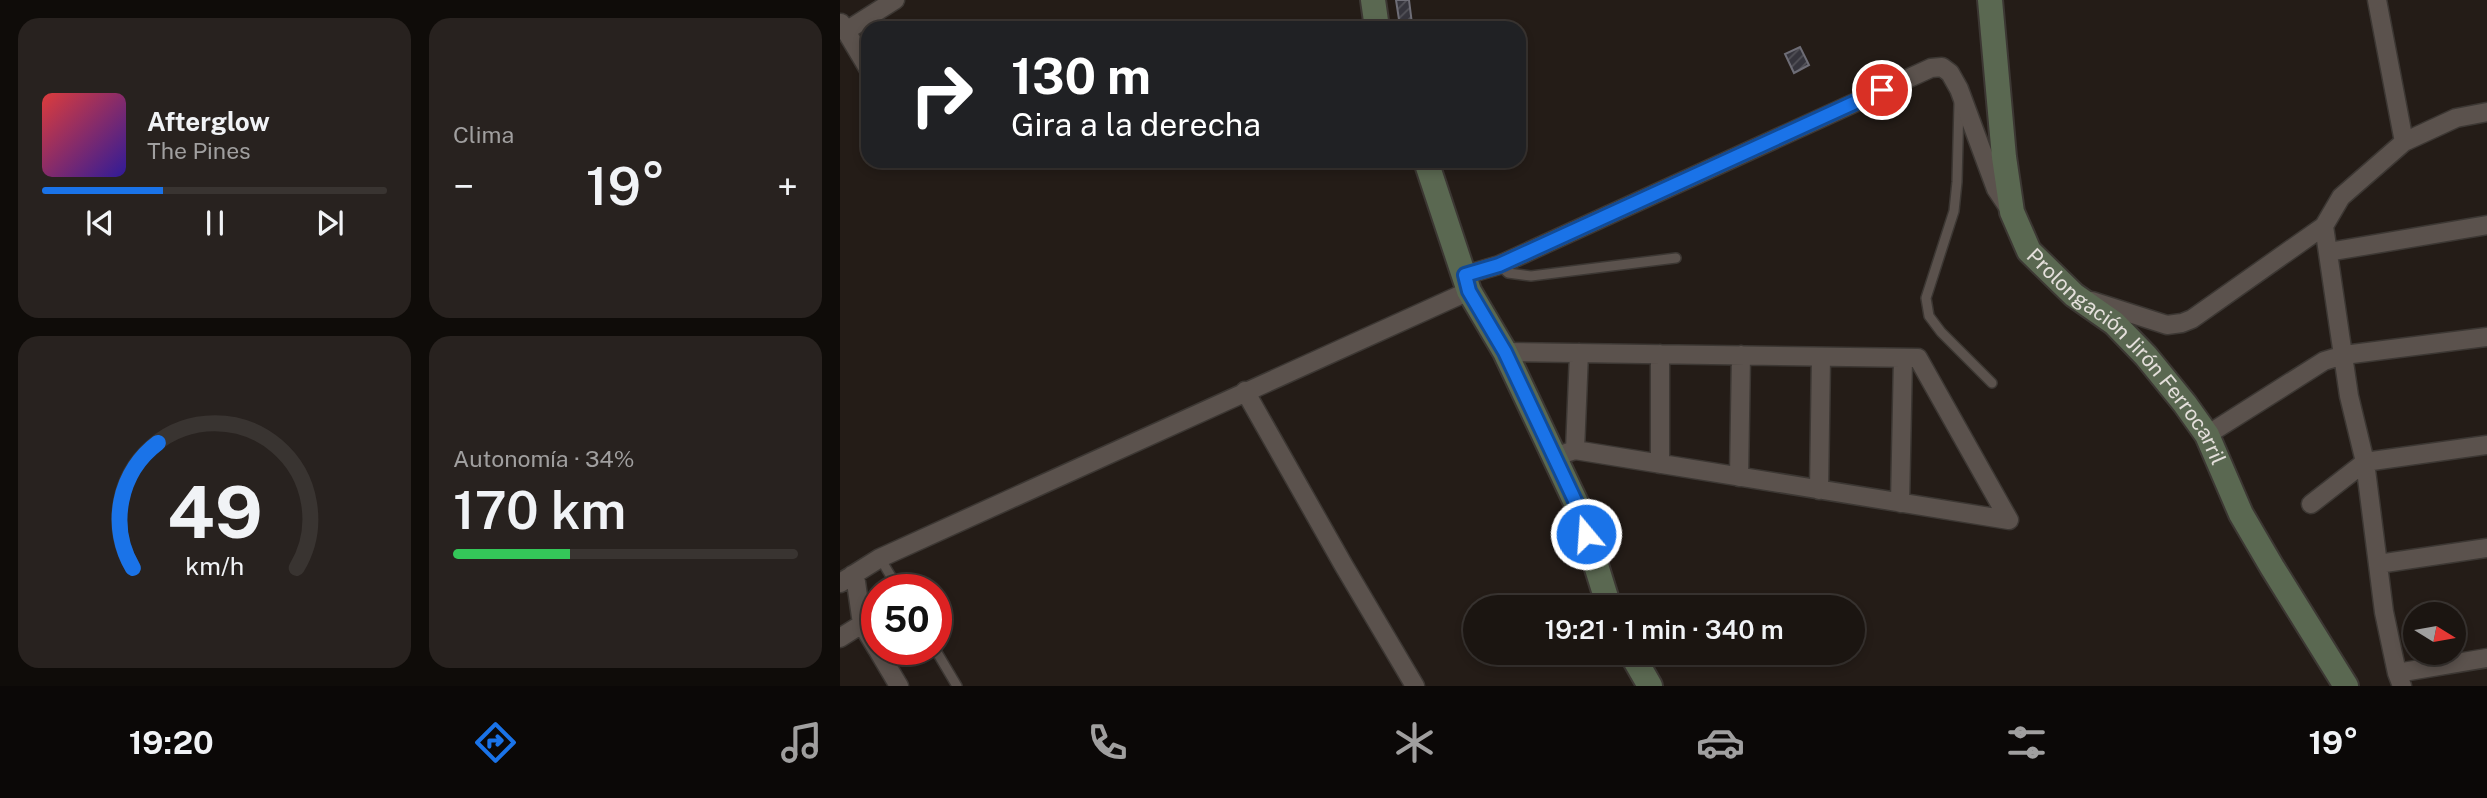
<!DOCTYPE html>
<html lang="es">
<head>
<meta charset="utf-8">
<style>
	body { margin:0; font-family:"Public Sans",sans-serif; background:#28221f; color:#f1f3f6; height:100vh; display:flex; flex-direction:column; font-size:26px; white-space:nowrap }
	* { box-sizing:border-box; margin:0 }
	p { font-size:23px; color:#a09f9f }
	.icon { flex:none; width:38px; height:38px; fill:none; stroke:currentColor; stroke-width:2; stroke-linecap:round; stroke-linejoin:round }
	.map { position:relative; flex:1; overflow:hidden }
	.drawer { display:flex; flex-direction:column; gap:18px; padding:18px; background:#0f0c09; width:840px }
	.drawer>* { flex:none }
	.banner { position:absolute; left:21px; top:21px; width:665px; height:147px; border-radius:21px; box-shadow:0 4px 10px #0003,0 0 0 2px #393431; background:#202124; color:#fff; overflow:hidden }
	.needle { width:46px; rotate:101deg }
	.fabs { position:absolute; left:1563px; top:602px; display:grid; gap:14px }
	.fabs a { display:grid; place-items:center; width:63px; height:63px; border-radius:50%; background:#1b1511; box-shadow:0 4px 10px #0003,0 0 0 2px #393431; font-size:35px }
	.speed { position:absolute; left:21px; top:574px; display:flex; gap:14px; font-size:35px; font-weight:700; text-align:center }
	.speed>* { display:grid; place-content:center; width:91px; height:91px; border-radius:50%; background:#1b1511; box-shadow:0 4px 10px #0003,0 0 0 2px #393431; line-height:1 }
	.speed .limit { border:10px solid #d22; background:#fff; color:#111 }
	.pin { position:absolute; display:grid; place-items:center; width:60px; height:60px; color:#fff; margin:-30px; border:4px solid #fff; border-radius:50%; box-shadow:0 2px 7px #0007 }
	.me { position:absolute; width:77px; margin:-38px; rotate:342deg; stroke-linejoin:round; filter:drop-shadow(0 0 5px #0008) }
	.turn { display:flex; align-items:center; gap:24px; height:147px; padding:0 35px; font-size:32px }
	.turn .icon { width:91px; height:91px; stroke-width:2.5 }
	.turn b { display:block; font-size:49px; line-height:60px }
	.big { font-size:52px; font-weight:600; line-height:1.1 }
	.drawer .widget { flex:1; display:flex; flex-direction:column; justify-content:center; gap:10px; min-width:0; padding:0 24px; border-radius:21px; background:#28221f }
	.drawer .dial { align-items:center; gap:0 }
	.dial svg { height:182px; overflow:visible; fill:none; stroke:#393431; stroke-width:7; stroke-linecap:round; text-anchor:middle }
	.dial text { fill:#f1f3f6; stroke:none }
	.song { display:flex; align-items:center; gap:21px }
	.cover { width:84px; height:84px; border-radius:10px; background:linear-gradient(135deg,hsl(0 70% 55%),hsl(250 70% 35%)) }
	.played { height:7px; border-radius:4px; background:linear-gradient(90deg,#1a73e8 35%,#393431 35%) }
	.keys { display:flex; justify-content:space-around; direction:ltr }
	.heat { display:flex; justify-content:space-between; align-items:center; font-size:38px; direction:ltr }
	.charge { height:10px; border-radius:5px; background:linear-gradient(90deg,#34c759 34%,#393431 0) }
	.drawer .tiles { flex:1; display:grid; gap:18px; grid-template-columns:repeat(2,1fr) }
	.trip { position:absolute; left:623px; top:595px; width:402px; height:70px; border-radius:35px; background:#1b1511; box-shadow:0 4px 10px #0003,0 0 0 2px #393431; font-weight:600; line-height:70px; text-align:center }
	.dock { display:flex; height:112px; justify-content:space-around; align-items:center; background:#0b0807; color:#a09f9f }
	.dock .icon { width:49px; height:49px }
	.dock .active { color:#1a73e8 }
	.dock b { font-size:32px; color:#f1f3f6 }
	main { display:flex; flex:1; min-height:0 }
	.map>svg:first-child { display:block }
	.building { fill:url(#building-hatch); stroke:#6e6d76; stroke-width:2 }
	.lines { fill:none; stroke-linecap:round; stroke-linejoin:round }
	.lane-casing { stroke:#3c3733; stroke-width:12 }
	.street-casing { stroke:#3c3733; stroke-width:21 }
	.secondary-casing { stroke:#3c3733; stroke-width:28 }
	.lane { stroke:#5b524d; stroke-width:9 }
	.street { stroke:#5b524d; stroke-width:18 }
	.secondary { stroke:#5a6851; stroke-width:24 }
	.route-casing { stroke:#114b97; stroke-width:18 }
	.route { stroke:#1a73e8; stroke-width:12 }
	.labels { text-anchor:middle; stroke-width:7; stroke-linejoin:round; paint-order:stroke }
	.street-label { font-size:21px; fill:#e4dfdb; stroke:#0a0706 }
</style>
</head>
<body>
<main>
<section class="drawer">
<div class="tiles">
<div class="widget">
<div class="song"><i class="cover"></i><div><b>Afterglow</b><p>The Pines</p></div></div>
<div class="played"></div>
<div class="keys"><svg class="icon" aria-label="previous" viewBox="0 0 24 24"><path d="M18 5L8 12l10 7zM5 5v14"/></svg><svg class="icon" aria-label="pause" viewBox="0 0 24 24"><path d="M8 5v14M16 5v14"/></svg><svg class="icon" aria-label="next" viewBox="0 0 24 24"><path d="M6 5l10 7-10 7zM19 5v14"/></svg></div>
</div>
<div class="widget"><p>Clima</p>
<div class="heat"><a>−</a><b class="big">19°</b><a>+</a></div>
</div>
<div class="widget dial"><svg viewBox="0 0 100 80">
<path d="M14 69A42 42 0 1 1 86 69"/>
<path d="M14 69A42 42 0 0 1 25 14" stroke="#1a73e8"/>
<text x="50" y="56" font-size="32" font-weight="700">49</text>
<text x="50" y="72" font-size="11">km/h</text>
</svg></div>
<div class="widget"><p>Autonomía · 34%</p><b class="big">170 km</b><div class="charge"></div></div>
</div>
</section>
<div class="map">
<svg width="1647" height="686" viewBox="0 0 1647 686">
	<defs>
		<pattern id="building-hatch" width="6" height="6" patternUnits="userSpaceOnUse" patternTransform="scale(1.75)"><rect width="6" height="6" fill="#36353d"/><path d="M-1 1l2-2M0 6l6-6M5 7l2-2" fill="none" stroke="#535258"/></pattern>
	</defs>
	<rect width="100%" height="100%" fill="#241c17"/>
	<path class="building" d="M556 0H569L572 24 560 26Z
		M960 47 969 65 954 73 945 54Z"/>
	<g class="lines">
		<g class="lane-casing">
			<path id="lane" d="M1119 103 1117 182 1114 211 1086 298 1089 316 1101 332 1152 383
				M659 265 668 273 691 276 836 258
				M40 558 59 590
				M95 649 117 686"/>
		</g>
		<g class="street-casing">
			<path id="street" d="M1537 0 1564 142
				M1 23 28 68
				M6 31 55 0
				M1484 226 1509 396 1525 462 1544 612 1557 673 1562 686
				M1488 252 1647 225
				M625 275 659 265 1091 68 1102 67 1110 73 1119 89 1156 189 1170 210
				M1252 301 1327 325 1342 323 1352 319 1484 226 1501 197 1564 142 1616 118 1647 112
				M665 352 1078 358 1169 520
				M405 391 504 566 575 686
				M1367 435 1484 361 1504 355 1647 337
				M735 450 739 353
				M714 457 735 450 1169 520
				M820 464V354
				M899 477 901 355
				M979 490 981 357
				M1060 503 1063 358
				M1471 504 1525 462 1647 445
				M1538 564 1647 548
				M12 575 16 582 22 624
				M0 583 40 558 629 291
				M0 638 22 624 37 649
				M37 649 59 686
				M1557 673 1647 658"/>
		</g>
		<g class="secondary-casing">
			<g id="secondary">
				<path d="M533 0 537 28"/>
				<path id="s1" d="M1150 0 1164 157 1172 212 1189 251 1234 295 1274 323 1306 356 1345 404 1367 435 1401 514 1432 567 1506 686"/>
				<path d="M586 161 629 291 665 352 738 507 769 607"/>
				<path d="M791 653 810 686"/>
			</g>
		</g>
		<use href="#lane" class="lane"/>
		<use href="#street" class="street"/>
		<use href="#secondary" class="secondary"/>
	</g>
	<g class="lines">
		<g class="route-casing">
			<path id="route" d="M746 534 738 507 665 352 629 291 625 275 659 265 1042 90"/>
		</g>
		<use href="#route" class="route"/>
	</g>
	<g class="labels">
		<g class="street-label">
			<text dy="7" stroke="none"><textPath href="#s1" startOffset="401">Prolongación Jirón Ferrocarril</textPath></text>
		</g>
	</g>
</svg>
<div class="fabs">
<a><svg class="needle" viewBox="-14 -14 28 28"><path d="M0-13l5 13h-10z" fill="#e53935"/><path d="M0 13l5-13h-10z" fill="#a09f9f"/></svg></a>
</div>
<div class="speed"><div class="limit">50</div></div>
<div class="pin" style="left:1042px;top:90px;background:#d93025"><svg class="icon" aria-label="arrive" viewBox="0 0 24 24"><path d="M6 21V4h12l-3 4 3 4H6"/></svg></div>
<svg class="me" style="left:746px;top:534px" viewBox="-20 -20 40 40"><circle r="17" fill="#1a73e8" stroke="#fff" stroke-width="3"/><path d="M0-11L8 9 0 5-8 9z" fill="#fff"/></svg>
<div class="trip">19:21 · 1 min · 340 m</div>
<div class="banner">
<div class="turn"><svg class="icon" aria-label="right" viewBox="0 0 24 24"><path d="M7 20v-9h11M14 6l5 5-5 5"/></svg><div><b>130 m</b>Gira a la derecha</div></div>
</div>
</div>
</main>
<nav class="dock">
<b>19:20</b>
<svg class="icon active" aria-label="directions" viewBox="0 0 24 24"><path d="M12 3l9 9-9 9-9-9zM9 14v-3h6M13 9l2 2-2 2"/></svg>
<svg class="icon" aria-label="music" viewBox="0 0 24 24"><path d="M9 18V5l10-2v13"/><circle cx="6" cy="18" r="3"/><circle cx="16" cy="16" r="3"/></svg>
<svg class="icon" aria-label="phone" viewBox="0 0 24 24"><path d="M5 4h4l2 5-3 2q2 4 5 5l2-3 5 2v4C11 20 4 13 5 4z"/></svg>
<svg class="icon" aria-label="climate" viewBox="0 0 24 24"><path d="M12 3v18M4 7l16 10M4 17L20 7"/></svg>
<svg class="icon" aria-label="car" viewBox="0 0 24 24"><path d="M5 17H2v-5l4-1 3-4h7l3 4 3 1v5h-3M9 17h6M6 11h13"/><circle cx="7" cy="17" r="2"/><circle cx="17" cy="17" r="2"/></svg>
<svg class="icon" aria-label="filters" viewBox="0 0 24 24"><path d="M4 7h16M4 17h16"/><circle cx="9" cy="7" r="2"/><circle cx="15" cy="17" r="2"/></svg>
<b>19°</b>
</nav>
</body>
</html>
